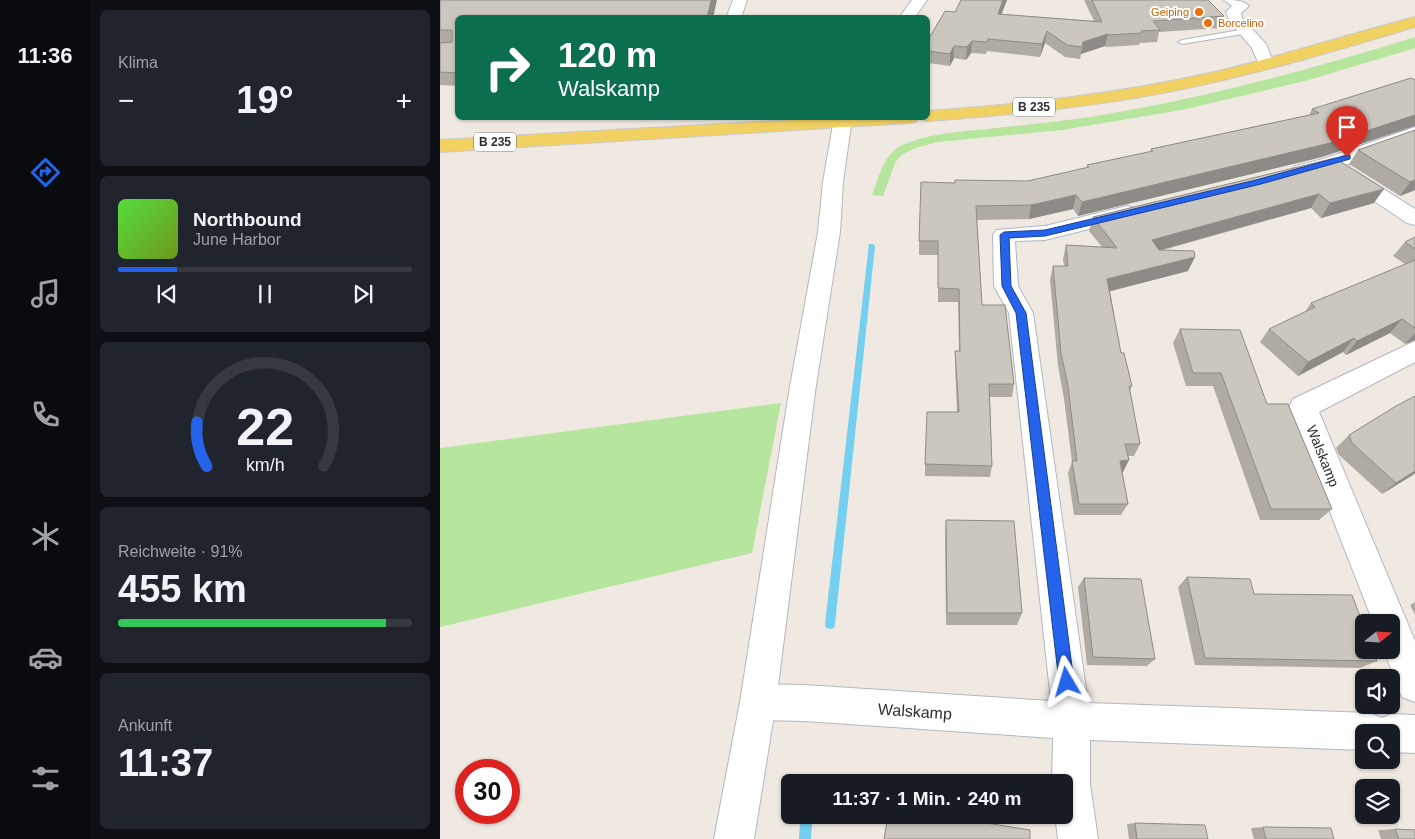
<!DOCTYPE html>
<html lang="de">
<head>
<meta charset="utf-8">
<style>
	body { margin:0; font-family:Helvetica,sans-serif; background:#20242c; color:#f1f3f6; height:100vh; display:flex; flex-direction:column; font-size:19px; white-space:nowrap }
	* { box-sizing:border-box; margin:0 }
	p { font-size:16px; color:#9ea1a6 }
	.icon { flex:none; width:28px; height:28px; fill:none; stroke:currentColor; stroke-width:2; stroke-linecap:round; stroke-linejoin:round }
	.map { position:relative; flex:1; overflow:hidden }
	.details { display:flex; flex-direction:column; gap:10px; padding:10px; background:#0d0f14; width:350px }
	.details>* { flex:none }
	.hud { position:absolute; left:15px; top:15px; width:475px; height:105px; border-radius:8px; box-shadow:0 1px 4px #0004; background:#0b6e4f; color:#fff; overflow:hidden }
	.needle { width:32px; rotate:72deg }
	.buttons { position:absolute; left:915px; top:614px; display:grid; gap:10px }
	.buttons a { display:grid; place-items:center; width:45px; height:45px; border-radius:8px; background:#171b24; box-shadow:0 1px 4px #0004; font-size:25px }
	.speed { position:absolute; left:15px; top:759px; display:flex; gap:10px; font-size:25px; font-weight:700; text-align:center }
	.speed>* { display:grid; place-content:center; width:65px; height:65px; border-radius:50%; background:#171b24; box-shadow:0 1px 4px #0004; line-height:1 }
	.speed .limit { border:8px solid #d22; background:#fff; color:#111 }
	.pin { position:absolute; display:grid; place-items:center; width:42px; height:42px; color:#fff; margin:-51px -21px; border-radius:50% 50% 50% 0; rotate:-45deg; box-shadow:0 0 5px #0007 }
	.pin .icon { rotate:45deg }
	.me { position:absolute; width:55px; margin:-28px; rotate:353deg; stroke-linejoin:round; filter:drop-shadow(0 0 4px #0008) }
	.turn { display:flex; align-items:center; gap:18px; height:105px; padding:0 20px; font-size:22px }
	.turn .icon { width:65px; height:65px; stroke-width:2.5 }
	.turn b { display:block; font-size:35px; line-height:42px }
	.big { font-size:38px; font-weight:700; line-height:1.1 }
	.details .widget { flex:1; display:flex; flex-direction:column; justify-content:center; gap:8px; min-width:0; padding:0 18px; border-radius:8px; background:#20242c }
	.details .dial { align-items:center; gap:0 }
	.dial svg { height:130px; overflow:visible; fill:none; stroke:#363941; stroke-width:7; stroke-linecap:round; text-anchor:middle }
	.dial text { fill:#f1f3f6; stroke:none }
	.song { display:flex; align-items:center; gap:15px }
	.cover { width:60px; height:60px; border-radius:8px; background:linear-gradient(135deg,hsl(110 70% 55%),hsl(80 70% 35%)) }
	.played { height:5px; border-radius:2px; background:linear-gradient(90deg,#2563eb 20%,#363941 20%) }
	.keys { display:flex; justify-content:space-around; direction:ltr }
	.heat { display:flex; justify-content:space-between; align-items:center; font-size:28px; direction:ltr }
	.charge { height:8px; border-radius:4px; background:linear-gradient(90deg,#34c759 91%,#363941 0) }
	.trip { position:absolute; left:341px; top:774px; width:292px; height:50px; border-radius:8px; background:#171b24; box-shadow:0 1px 4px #0004; font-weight:700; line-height:50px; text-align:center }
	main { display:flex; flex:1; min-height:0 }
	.menu { display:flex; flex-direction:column; width:90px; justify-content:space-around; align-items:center; background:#090b0e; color:#9ea1a6 }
	.menu .icon { width:35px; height:35px }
	.menu .selected { color:#2563eb }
	.menu b { font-size:22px; color:#f1f3f6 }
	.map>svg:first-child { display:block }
	.green { fill:#b6e59e }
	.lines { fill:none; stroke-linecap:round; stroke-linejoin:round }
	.stream { fill:#75cff0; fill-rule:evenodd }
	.lane-casing { stroke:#b4b7c1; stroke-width:2 }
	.street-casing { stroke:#b4b7c1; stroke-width:2 }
	.secondary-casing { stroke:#b4b7c1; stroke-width:2 }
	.primary-casing { stroke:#c9c9c9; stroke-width:2 }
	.lane { fill:#fff; fill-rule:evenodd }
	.street { fill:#fff; fill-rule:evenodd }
	.secondary { fill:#fff; fill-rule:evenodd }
	.primary { fill:#f2d163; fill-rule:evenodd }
	.wall { fill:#afaba4 }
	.shaded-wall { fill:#8e8b86 }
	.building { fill:#cbc7bf; stroke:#8e8b86 }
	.route { fill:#2563eb; stroke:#184099 }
	.food-dot { fill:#e8710a; stroke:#fff; stroke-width:2 }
	.labels { text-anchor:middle; stroke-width:4; stroke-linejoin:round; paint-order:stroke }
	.far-food-label { font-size:11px; fill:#c56008; stroke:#fff; text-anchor:end }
	.shield { fill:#fff; stroke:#6d6d6d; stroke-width:1 }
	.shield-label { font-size:12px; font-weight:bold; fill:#2e2e2e }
	.street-label { font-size:14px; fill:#2e2e2e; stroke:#fff }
	.near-street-label { font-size:16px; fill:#2e2e2e; stroke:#fff }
</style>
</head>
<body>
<main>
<nav class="menu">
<b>11:36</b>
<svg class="icon selected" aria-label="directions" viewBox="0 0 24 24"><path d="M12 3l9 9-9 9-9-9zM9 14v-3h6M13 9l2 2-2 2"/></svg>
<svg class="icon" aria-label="music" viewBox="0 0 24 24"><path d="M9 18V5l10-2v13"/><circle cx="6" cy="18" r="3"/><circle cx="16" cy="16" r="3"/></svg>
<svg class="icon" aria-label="phone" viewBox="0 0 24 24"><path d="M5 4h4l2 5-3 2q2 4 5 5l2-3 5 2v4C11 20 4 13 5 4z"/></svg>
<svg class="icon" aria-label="climate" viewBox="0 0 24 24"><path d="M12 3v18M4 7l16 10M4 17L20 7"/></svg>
<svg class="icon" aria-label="car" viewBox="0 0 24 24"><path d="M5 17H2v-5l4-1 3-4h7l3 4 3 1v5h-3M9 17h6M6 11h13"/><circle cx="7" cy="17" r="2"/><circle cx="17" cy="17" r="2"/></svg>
<svg class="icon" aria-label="filters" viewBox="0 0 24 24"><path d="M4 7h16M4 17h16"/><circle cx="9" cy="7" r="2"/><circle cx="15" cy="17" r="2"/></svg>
</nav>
<section class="details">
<div class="widget"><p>Klima</p>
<div class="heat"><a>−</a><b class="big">19°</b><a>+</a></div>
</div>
<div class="widget">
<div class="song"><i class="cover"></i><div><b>Northbound</b><p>June Harbor</p></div></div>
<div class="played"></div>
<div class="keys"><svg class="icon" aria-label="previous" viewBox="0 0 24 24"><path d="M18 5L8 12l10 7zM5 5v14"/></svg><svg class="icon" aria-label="pause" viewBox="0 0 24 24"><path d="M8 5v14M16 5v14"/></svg><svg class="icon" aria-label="next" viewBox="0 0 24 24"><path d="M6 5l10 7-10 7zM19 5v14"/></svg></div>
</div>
<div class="widget dial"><svg viewBox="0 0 100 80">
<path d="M14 69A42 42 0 1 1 86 69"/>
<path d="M14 69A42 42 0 0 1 8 42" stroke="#2563eb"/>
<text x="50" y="56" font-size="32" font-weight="700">22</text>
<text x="50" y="72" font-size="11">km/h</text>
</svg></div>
<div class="widget"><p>Reichweite · 91%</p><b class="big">455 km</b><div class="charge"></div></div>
<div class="widget"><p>Ankunft</p><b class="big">11:37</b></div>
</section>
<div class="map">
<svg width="975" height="839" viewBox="0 0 975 839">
	<rect width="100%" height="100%" fill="#efe9e1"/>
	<path class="green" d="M975 37V48L865 81 742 110 622 130 498 142 475 148 461 155 455 163 443 196 432 195C440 175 443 153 465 144 491 133 519 132 547 129 583 125 619 122 656 116 764 98 870 70 975 37Z
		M341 403 312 553 0 627V448Z"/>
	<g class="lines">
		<path class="stream" d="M429 244H433L435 246 395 624 394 628 390 629 386 628 385 624Z
			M366 818 371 819 372 824 371 839H359L360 824 361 819Z"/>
		<g class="lane-casing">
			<path id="lane" d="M806 29H809V33L742 44 738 42 742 40Z"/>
		</g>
		<g class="street-casing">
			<path id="street" d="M293 0H307L301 18H286Z
				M784 0C793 0 803 0 809 6L801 13 802 18 826 44 834 64 832 67H820L812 48 790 22 786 12 792 6Z
				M975 127V139C950 148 878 180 855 174L852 170 855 166 883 159Z
				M908 169 915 171 975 209V225L967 223 901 179 898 175 901 171Z
				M687 206 694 208 698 213 694 218 605 240 575 241 578 286 593 313 648 703 930 713 942 718 951 714 975 715V753L951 752V732H924V750L650 740V784L658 839H618L615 815H625V782H612L613 738 364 721 318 720 305 715 300 702 305 689 318 684 364 685 611 701 569 313 554 286 553 235 556 230 605 226Z
				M975 341V362L879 412 975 641V702L962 697 944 650H951V622H933L849 407 853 399Z"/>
		</g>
		<g class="secondary-casing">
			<path id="secondary" d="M472 0H487L474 18H459Z
				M394 118H412L403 182 400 232 375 392 336 702 314 839H274L300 702 349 392 378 232 383 182Z"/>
		</g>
		<g class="primary-casing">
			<path id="primary" d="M975 17V27C895 51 815 75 733 91 652 107 570 115 488 121L480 118H488V111C583 104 677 94 770 73 839 57 906 35 975 17Z
				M386 118H478L475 122 469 123 0 152V140Z"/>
		</g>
		<use href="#lane" class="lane"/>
		<use href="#street" class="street"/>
		<use href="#secondary" class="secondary"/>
		<use href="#primary" class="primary"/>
	</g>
	<path class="wall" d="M0 0 18 18V86L0 85Z
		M521 0H567L561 14 654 21 644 0H768L784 16 780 28 719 32 717 42 700 43 699 45 666 47 665 46 641 54 640 59 625 57 605 43 600 57 547 51 546 54 531 53 526 60 514 58 510 66 488 63V40L515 12Z
		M971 78 882 157 638 216 633 209 589 219 537 220 542 305 574 384 572 397H550L552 466 550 477 485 476V464L517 412 515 364V351H519L518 302H498V255H479V241L515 183 588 181 647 168V165L710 152 711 149 869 115 872 109Z
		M975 130V190L960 196 909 164 918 150Z
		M895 158 934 203 881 218 871 208 723 250 748 271 670 291 681 353 692 386 690 391 700 444 694 456H688L689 460 682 472 688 504 681 515H634L628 473 632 462 624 399 618 366 610 280 613 266H624L623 259 626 245 662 247 649 231 653 217Z
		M975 237V340L965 344 950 333 906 355 903 352 858 376 820 342 829 329 865 312 871 303 965 264 953 256 965 242Z
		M740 329 827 404 892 509 879 520H820L773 386H746L733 343Z
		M975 396V473L942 494 899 455 896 448 909 435Z
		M506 520 582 613 577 625H506L505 536Z
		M747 577 814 594 937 661 920 668 755 665 738 587Z
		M644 578 715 659 707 666 647 665 638 587Z
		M975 602V615L970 605Z
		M695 823 768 839H689L687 824Z
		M823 827 894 839H814L811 828Z
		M955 829 975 839H941L938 830Z"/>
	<path class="shaded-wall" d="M271 0H277L273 18H267Z
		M563 0H567L557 26 558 14Z
		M607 31 605 43 600 57 602 44Z
		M668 34 665 46 641 54 640 59 643 42Z
		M532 41 531 53 526 60 527 47Z
		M514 46V58L510 66V54Z
		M975 115V126L882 157 638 216 642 202Z
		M975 180V190L960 196 970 182Z
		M944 189 934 203 881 218 890 203Z
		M879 194 871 208 706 254 712 240Z
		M636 195 633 209 589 219 591 205Z
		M755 257 748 271 663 293 667 279Z
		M962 319 950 333 906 355 917 341Z
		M975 333V340L965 344Z
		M914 338 903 352 858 376 868 362Z
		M689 460 683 472 674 473 680 461Z
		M975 471V473L973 475 942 494 956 483Z"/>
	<path class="building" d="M0 0H271L267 18H18V73L0 72V43L12 42V30H0Z
		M521 0H563L558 14 662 22 652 0H768L784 16 713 21 720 30 701 31 702 33 668 35V34L643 42 642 47 627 45 607 31 602 44 548 39 547 42 532 41 527 47 514 46 510 54 488 51V40L505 11 515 12Z
		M971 78 975 80V115L890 143 642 202 636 195 591 205 536 206 542 305H565L574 384H549L552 466 485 464 487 412H519L515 351H520L519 289 498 288V241H479L481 182 515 183V180L588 181 649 167 647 165 713 151 711 149 879 113 872 109Z
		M975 130V180L970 182 918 150Z
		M895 158 944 189 890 203 879 194 712 240 719 250 754 251 755 257 667 279 681 353H684L692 386H689L700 444H685L689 460 680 461 688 504H639L632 461H637L628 386 621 353 613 266H628L626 245 677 248 653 217Z
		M975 237V249L965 242Z
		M975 260V328L962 319 917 341 914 338 868 362 829 329 875 307 871 303Z
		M740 329 800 330 827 404H848L892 509H831L781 373H753Z
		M975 396V471L956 483 912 443 909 435 956 406Z
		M506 520 574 521 582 613H507Z
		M747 577 810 579 814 594 912 595 924 627V650H933L937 661 765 658Z
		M644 578 701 579 715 659 653 657Z
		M448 815H497L590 830V839H444Z
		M695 823 765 825 768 839H697Z
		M823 827 891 828 894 839H826Z
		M955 829 975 830V839H959Z"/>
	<path class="route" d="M907 155H910V159L821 184 605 236 569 238 571 286 586 313 634 682 632 687 627 689 621 687 619 682 576 313 562 286 560 235 564 232 605 230 816 180Z"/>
	<g class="food-dot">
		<circle cx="759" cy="12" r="5"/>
		<circle cx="768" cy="23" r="5"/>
	</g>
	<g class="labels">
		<g class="far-food-label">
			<text x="749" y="16">Geiping</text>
			<text x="778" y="27" text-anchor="start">Borcelino</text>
		</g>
		<g class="shield">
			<rect x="573" y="97.5" width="42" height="19" rx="4"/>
			<rect x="34" y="132.5" width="42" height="19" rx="4"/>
		</g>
		<g class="shield-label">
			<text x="594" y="111">B 235</text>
			<text x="55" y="146">B 235</text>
		</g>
		<g class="street-label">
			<text transform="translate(883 456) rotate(68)" y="5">Walskamp</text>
		</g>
		<g class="near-street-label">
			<text transform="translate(475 711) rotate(4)" y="6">Walskamp</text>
		</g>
	</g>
</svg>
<div class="buttons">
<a><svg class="needle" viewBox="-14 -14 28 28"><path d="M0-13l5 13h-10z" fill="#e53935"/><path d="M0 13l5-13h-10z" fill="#9ea1a6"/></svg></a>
<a><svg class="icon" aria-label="sound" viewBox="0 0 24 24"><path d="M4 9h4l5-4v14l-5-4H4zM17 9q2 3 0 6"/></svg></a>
<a><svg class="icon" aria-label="search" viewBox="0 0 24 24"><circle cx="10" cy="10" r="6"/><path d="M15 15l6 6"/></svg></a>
<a><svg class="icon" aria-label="layers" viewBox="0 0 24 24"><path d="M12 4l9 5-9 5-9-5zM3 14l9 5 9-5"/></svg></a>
</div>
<div class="speed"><div class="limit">30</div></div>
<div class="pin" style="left:907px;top:157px;background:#d93025"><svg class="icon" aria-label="arrive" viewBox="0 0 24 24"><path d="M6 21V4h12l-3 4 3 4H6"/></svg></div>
<svg class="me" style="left:627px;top:682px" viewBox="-20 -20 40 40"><path d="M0-17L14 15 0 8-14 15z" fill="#2563eb" stroke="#fff" stroke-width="4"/></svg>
<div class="trip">11:37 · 1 Min. · 240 m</div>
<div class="hud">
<div class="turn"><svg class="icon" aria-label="right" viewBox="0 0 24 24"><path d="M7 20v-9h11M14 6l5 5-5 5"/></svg><div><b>120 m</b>Walskamp</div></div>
</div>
</div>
</main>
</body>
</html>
